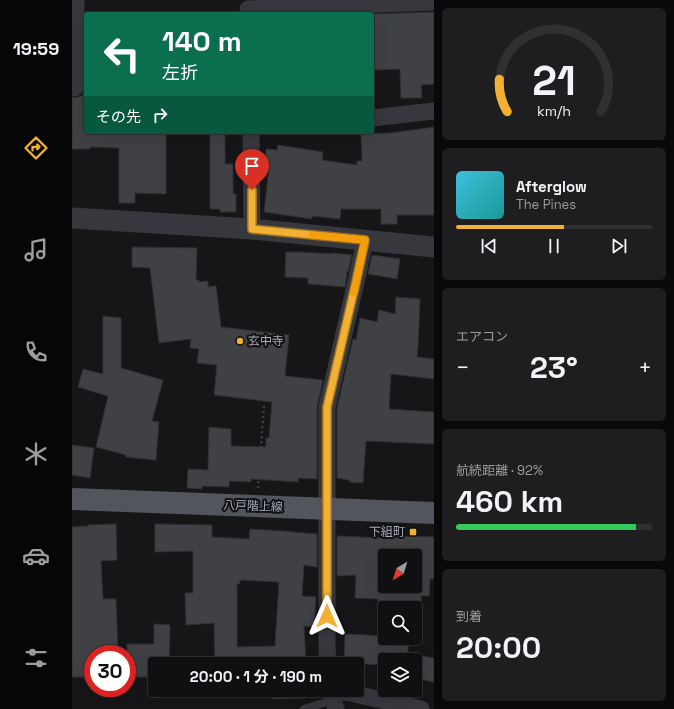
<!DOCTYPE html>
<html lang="ja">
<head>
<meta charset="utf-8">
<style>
	body { margin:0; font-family:"Space Grotesk","Noto Sans JP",sans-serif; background:#1e1e20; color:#f1f3f6; height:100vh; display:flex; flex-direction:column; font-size:15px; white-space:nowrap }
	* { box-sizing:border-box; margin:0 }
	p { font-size:13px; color:#9c9d9f }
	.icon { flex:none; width:22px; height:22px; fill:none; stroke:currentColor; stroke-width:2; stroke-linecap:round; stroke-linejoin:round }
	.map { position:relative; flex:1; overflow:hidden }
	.sheet { display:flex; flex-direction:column; gap:8px; padding:8px; background:#09090a; width:240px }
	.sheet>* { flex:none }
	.hud { position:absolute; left:12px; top:12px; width:290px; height:122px; border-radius:4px; box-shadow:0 4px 16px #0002,0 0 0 1px #303032; background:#0b6e4f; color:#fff; overflow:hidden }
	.needle { width:26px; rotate:218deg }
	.controls { position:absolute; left:306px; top:549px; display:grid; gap:8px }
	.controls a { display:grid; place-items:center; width:44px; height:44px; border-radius:4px; background:#101012; box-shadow:0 4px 16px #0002,0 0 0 1px #303032; font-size:20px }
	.speed { position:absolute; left:12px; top:645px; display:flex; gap:8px; font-size:20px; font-weight:700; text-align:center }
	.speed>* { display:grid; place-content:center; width:52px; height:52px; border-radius:50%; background:#101012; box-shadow:0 4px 16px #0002,0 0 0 1px #303032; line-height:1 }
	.speed .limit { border:6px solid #d22; background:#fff; color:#111 }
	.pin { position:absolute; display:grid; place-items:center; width:34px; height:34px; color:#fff; margin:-41px -17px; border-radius:50% 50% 50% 0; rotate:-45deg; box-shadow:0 0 4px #0007 }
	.pin .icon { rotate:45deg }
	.me { position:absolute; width:44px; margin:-22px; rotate:0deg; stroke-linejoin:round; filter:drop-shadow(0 0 3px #0008) }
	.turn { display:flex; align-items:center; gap:14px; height:84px; padding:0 12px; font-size:18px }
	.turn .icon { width:52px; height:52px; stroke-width:2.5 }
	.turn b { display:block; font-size:28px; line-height:34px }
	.then { display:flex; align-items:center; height:38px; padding:0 12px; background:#0003; gap:8px; font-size:15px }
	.big { font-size:30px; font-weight:700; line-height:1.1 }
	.sheet .widget { flex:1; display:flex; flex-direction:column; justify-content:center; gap:6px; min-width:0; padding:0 14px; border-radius:6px; background:#1e1e20 }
	.sheet .dial { align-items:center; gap:0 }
	.dial svg { height:104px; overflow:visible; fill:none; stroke:#303032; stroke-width:7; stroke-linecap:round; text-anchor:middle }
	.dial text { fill:#f1f3f6; stroke:none }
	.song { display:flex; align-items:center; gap:12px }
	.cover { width:48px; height:48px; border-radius:6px; background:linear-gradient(135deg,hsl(190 70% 55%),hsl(180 70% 35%)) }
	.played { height:4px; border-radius:2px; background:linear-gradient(90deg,#f2b134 55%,#303032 55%) }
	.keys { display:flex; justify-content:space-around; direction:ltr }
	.heat { display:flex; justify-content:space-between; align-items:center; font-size:22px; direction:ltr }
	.charge { height:6px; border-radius:3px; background:linear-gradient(90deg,#34c759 92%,#303032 0) }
	.trip { position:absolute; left:76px; top:657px; width:216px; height:40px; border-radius:4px; background:#101012; box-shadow:0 4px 16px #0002,0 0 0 1px #303032; font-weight:700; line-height:40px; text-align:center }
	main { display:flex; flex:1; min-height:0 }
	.tab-bar { display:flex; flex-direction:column; width:72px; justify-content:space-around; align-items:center; background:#060607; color:#9c9d9f }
	.tab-bar .icon { width:28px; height:28px }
	.tab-bar .on { color:#f2b134 }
	.tab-bar b { font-size:18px; color:#f1f3f6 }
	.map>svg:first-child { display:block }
	.building { fill:#404145; stroke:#303034; fill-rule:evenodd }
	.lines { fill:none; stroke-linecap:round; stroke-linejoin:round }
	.path { stroke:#3d3f44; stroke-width:2.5; stroke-dasharray:2 3; stroke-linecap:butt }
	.service { stroke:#37383d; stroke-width:8 }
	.minor { stroke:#37383d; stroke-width:17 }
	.tertiary { stroke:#37383d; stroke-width:21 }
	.primary { stroke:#53555c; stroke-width:22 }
	.route-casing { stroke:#9d7322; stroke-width:10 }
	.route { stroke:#f2b134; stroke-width:7 }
	.slow { stroke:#f59e0b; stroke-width:7 }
	.poi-dot { fill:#f2b134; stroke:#111113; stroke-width:1.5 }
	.labels { text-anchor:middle; stroke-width:4; stroke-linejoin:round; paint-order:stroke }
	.poi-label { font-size:12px; fill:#a8adb8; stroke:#111113; text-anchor:start }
	.street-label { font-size:12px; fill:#a8adb8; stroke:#111113 }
</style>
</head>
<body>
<main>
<nav class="tab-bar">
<b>19:59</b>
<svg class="icon on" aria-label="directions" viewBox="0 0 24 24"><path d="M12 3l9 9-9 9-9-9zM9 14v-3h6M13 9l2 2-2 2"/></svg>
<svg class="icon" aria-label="music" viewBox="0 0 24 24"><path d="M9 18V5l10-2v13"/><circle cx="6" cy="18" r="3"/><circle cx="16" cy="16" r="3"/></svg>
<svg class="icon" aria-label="phone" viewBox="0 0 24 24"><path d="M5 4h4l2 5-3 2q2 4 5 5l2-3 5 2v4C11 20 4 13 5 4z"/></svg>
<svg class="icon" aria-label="climate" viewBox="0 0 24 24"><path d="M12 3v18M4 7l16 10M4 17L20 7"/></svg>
<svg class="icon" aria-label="car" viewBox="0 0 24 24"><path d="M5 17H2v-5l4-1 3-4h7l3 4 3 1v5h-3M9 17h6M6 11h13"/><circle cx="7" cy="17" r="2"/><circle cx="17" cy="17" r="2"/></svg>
<svg class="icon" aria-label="filters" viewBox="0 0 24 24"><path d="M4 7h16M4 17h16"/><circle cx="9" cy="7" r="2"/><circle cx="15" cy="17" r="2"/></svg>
</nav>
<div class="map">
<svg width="362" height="709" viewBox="0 0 362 709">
	<rect width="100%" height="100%" fill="#161618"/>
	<path class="building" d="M362 12V84L349 85 350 98H329L328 69 302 70 300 14Z
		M9 96H14V132H94V194L63 193V203H47V148L18 147V149H0V97L3 98Z
		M362 127V215H325V224H309V209H269L268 219 240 216V219L192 212 197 168 192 167 194 149 205 150 206 145 251 152 250 160 285 165V161H290L289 134 319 133Z
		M138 132H153V164H161V194H164V212H148V209H138Z
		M60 247 125 248 124 280H127V282L136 281V287L144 286 149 327 217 335 213 376 251 380 245 407V479L226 478V482L179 479V482L157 481V487L130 486V489L115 488 116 469 136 470 137 427 159 429V446L194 447V438H197L200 402 142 395 145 365 125 363 127 349 118 348 119 339 87 343 78 268 60 267Z
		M214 252H229L260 254V253L280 255 276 272 275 271 273 287 236 284V278L213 277Z
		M300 255 328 259 325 279 296 274Z
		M324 297 348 299 346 346 345 357 362 359V379L319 374 317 409 362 412V444L294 441 291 483 277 482V480L265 478V408L281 339 284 340 288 318 305 322 307 310 323 314Z
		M31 316 49 318V368L91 380 80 421 87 422 84 460 54 457V455L24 447 36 396 6 387 11 369 31 374Z
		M0 445 22 448 18 478 0 475Z
		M44 524 45 560 29 561 31 599H44L46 654H21V677H0V527L16 526V525Z
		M83 524 140 525V537L177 539 178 529 210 531 245 534V567L232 565 230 596 244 597 242 627 232 626 234 664H143L142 623 114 625 113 593H121V551L83 552ZM168 580 207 582 203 646 165 647V584H168Z
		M265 536 311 538V537L328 538 329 536 362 537V579H358L357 596H349V608H305L306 599 283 598 284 575 265 576ZM313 556H345L344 586H313Z
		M82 624 98 625 97 664H83V677H55V644H82Z
		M273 634 313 636V638L337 639 335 660H313V665L294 664H272Z
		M343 655 362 658V682L343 678Z
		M201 690H233V698L201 699Z"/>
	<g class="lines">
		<path class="path" d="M186 488 192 406"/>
		<path class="service" d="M232 709 261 700"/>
		<path class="minor" d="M176 9 362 2
			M3 88 4 0
			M300 118 362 111
			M179 132 180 229
			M256 664 255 646V407L284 282 293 240
			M258 690 264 709
			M258 691 279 693 349 709"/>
		<path class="tertiary" d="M0 218 180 229 362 247"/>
		<path class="primary" d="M0 499 362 513"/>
	</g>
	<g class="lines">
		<g class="route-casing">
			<path id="route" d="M180 190V229L293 240 284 282 255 407V616"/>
		</g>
		<use href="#route" class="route"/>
		<path class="slow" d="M240 235 293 240 282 293"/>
	</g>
	<g class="poi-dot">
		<circle cx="168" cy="341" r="4"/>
		<rect x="337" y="528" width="8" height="8" rx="2"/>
	</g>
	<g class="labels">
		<g class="poi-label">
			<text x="176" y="345">玄中寺</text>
			<text x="333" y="536" text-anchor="end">下組町</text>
		</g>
		<g class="street-label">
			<text transform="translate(181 506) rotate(2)" y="4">八戸階上線</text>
		</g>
	</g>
</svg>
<div class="controls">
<a><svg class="needle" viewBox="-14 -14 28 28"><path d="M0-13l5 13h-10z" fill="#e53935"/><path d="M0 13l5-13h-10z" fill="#9c9d9f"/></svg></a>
<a><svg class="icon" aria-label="search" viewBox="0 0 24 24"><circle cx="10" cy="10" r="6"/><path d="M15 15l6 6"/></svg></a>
<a><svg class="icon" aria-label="layers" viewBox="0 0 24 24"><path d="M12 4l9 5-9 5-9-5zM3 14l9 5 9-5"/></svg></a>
</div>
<div class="speed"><div class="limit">30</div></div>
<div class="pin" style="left:180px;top:190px;background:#d93025"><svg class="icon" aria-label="arrive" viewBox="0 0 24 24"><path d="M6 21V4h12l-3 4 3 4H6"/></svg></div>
<svg class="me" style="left:255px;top:616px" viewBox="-20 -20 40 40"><path d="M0-17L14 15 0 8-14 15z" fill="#f2b134" stroke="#fff" stroke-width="4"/></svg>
<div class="trip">20:00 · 1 分 · 190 m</div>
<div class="hud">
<div class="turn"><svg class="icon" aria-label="left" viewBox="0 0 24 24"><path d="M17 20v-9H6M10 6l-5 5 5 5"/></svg><div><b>140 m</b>左折</div></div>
<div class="then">その先<svg class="icon" aria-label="right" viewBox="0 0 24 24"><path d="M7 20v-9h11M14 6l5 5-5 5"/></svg></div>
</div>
</div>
<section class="sheet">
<div class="widget dial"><svg viewBox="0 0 100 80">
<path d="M14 69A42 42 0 1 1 86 69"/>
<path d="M14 69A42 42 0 0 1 8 44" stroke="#f2b134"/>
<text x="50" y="56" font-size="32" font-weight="700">21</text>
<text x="50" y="72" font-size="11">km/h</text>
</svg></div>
<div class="widget">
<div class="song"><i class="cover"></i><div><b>Afterglow</b><p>The Pines</p></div></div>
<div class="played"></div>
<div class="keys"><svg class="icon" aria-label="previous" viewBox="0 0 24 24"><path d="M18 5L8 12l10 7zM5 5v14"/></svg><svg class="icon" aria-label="pause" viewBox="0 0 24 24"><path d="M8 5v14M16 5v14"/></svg><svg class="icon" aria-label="next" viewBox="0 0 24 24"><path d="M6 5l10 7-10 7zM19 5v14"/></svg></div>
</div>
<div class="widget"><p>エアコン</p>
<div class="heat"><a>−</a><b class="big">23°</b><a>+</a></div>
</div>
<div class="widget"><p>航続距離 · 92%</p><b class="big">460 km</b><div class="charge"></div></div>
<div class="widget"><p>到着</p><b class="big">20:00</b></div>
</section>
</main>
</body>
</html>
